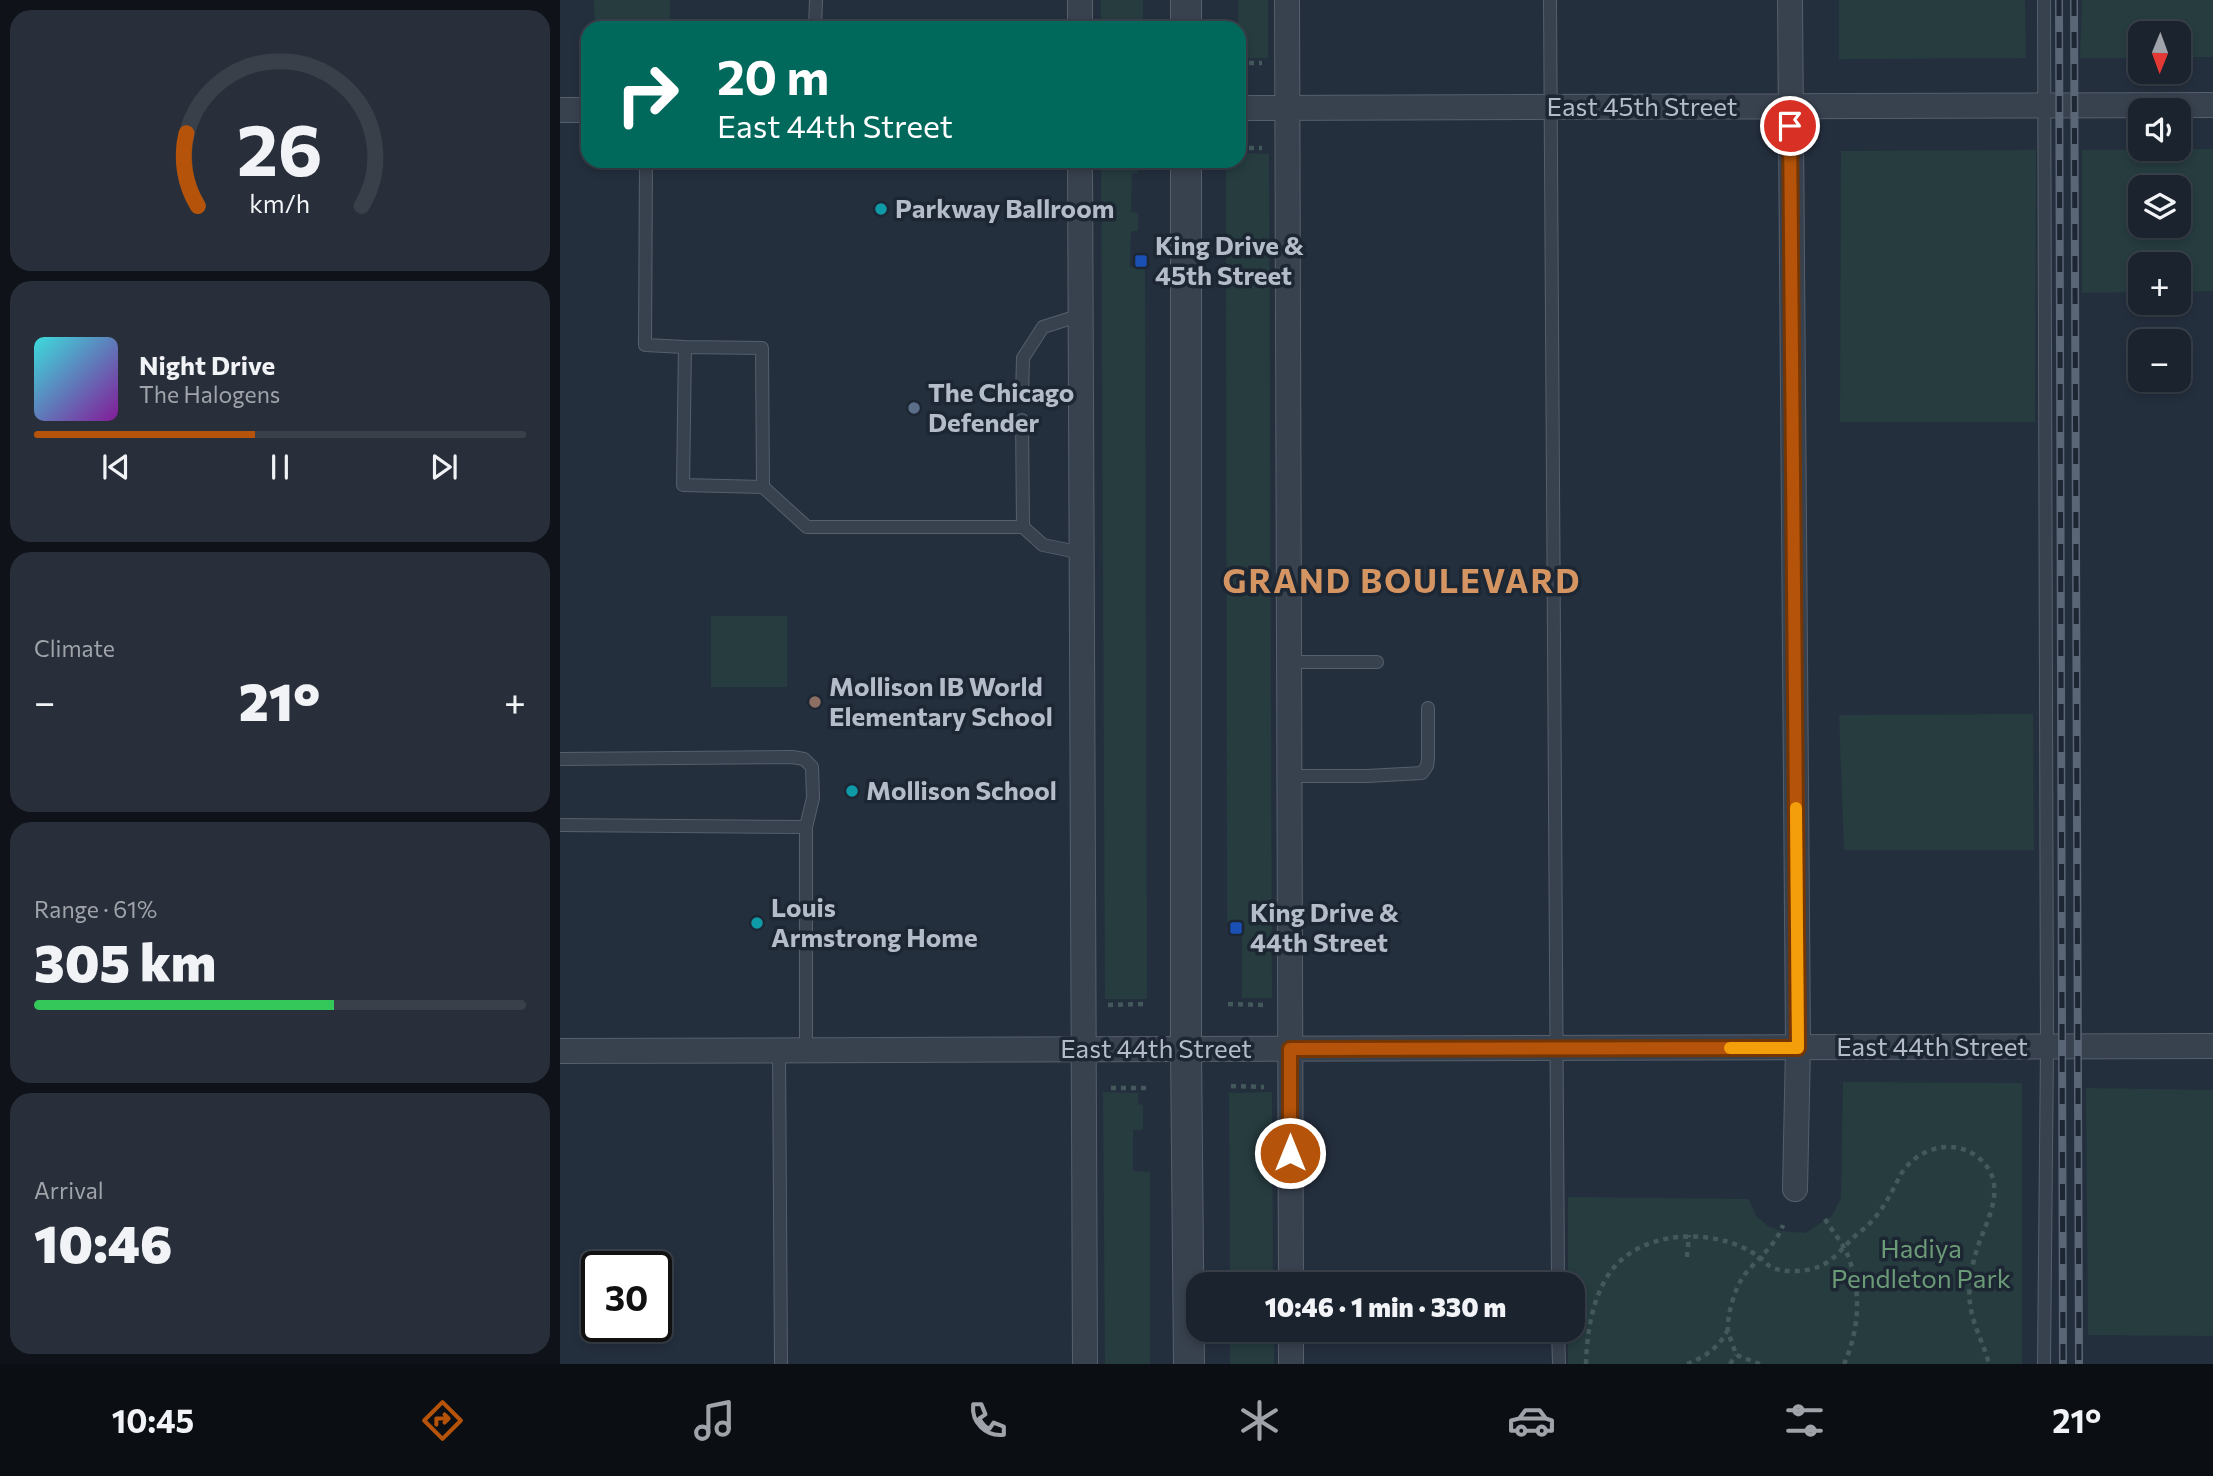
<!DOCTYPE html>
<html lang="en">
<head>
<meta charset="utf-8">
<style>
	body { margin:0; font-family:Commissioner,sans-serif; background:#282f3a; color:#f1f3f6; height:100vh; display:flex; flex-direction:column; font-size:26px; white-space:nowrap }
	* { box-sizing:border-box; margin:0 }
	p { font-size:23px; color:#a0a4aa }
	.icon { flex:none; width:38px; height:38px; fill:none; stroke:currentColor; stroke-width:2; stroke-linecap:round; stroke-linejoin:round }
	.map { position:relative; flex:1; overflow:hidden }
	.panel { display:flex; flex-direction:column; gap:10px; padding:10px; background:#0f1319; width:560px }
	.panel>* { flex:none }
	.banner { position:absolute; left:21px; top:21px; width:665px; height:147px; border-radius:21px; box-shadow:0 4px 10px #0003,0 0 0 2px #39404a; background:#00695c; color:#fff; overflow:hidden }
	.needle { width:46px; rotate:181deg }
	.fabs { position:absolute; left:1568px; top:21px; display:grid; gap:14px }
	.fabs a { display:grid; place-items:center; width:63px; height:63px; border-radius:14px; background:#1b232e; box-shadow:0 4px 10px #0003,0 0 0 2px #39404a; font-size:35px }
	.speed { position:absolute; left:21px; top:1251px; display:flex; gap:14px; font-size:35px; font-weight:700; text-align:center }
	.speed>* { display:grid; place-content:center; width:91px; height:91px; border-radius:50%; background:#1b232e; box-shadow:0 4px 10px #0003,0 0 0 2px #39404a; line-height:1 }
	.speed .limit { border:4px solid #111; border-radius:10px; background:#fff; color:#111 }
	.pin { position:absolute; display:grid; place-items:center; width:60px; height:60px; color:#fff; margin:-30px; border:4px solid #fff; border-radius:50%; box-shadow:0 2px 7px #0007 }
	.me { position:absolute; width:77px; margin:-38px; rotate:0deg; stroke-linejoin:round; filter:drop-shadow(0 0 5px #0008) }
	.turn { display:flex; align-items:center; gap:24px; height:147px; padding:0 21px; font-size:32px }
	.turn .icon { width:91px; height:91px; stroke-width:2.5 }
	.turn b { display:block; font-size:49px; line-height:60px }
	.big { font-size:52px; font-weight:800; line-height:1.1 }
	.panel .tile { flex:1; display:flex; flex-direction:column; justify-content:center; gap:10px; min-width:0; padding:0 24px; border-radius:21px; background:#282f3a }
	.panel .dial { align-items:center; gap:0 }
	.dial svg { height:182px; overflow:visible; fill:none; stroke:#39404a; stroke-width:7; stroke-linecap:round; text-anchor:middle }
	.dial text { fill:#f1f3f6; stroke:none }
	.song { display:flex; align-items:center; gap:21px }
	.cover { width:84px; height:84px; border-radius:10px; background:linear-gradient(135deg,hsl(180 70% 55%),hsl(290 70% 35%)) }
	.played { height:7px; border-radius:4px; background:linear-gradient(90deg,#b45309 45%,#39404a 45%) }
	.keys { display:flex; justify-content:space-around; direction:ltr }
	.heat { display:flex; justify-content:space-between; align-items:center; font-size:38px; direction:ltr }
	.charge { height:10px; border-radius:5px; background:linear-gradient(90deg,#34c759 61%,#39404a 0) }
	.trip { position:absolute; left:626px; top:1272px; width:399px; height:70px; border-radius:21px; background:#1b232e; box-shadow:0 4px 10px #0003,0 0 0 2px #39404a; font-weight:800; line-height:70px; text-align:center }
	.tabs { display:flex; height:112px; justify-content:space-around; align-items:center; background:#0b0e12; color:#a0a4aa }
	.tabs .icon { width:49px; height:49px }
	.tabs .selected { color:#b45309 }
	.tabs b { font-size:32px; color:#f1f3f6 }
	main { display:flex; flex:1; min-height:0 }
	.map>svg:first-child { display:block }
	.green { fill:#263c3f; fill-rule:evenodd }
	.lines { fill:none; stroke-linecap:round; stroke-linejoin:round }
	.service-casing { stroke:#565f6c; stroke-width:14 }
	.minor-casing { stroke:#565f6c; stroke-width:26 }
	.tertiary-casing { stroke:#565f6c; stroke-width:32 }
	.path { stroke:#44595c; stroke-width:4.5; stroke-dasharray:5 5; stroke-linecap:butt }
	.service { stroke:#38414e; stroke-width:12 }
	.minor { stroke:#38414e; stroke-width:24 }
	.tertiary { stroke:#38414e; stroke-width:30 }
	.rail-casing { stroke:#5a6575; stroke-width:8 }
	.rail { stroke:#1d2633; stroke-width:5; stroke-dasharray:16; stroke-linecap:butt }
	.route-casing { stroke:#753606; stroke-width:18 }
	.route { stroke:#b45309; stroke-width:12 }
	.slow { stroke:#f59e0b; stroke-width:12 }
	.culture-dot { fill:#0f9aa8; stroke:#1d2633; stroke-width:2.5 }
	.transit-dot { fill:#1a4fb4; stroke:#1d2633; stroke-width:2.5 }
	.service-dot { fill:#5c6f8a; stroke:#1d2633; stroke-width:2.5 }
	.education-dot { fill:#8d6e63; stroke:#1d2633; stroke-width:2.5 }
	.labels { text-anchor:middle; stroke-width:7; stroke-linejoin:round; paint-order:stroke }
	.street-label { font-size:26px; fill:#b4bcc9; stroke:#1d2633 }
	.poi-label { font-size:26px; font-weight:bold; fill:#b4bcc9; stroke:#1d2633; text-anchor:start }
	.park-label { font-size:26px; fill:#6b9a76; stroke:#1d2633 }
	.district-label { font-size:33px; font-weight:bold; letter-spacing:2px; fill:#d59563; stroke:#1d2633 }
</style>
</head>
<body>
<main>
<section class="panel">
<div class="tile dial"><svg viewBox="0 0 100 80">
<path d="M14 69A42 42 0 1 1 86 69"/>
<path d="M14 69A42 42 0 0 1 9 37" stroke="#b45309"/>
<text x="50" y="56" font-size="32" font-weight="700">26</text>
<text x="50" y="72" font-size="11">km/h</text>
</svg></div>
<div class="tile">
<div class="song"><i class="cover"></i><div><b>Night Drive</b><p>The Halogens</p></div></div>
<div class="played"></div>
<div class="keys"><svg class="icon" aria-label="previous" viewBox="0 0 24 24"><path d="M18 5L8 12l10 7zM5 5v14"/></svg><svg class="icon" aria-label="pause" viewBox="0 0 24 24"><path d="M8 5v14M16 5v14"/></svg><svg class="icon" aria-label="next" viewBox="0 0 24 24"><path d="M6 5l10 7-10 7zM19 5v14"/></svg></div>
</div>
<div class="tile"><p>Climate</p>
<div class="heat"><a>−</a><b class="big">21°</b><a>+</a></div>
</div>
<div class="tile"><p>Range · 61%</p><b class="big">305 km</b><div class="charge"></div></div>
<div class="tile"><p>Arrival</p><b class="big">10:46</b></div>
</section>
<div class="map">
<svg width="1653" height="1364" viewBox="0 0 1653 1364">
	<rect width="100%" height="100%" fill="#242f3e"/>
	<path class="green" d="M34 0H110V28H35Z
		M541 0H583V28H541Z
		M678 0H708V58H679Z
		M1279 0H1465L1466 58 1279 59Z
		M1522 0H1653V57H1619V33H1580V58H1520Z
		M1653 149V291L1619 292V264H1580V292L1522 293V150ZM1580 187H1619V226H1580Z
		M1476 150 1475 422H1280L1281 151Z
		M679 153 709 154 712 998H682V923L667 922 666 161H679Z
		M541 161H579L578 173H572L571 212 578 213V231H571L570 267 585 268 587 999H545Z
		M151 616H227V687H151Z
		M1473 714 1474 850H1284L1279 715Z
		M1283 1082 1462 1083V1364H1008V1330H1013V1284H1008V1197L1189 1199 1196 1216 1208 1226 1221 1231 1245 1233 1272 1216 1281 1198Z
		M1526 1088 1653 1090V1336L1528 1335Z
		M543 1092 578 1093V1104L583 1105V1130H573V1171L590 1172V1364H545Z
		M712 1092 713 1284H670L669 1093Z
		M670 1330H714V1364H670Z"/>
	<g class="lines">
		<g class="service-casing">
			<path id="service" d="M990 0 998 1284
				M255 28 256 0
				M86 161 85 345 125 347 123 485 203 487 247 527H463
				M125 347 202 348 203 487
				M462 396 463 358 483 327 521 315
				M462 420 463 527 483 545 522 553
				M729 662H817
				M0 759 232 757 244 759 252 767 253 798 246 827V1050
				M729 776H807L862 773 867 766 868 759V708
				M0 825 246 827
				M219 1050 221 1364
				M998 1330 999 1364
				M1484 1364 1487 1047 1484 0"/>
		</g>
		<g class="minor-casing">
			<path id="minor" d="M520 0V28
				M727 0 731 1284
				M1230 0 1238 1047 1235 1189
				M679 108 1653 105
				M0 110H28
				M520 161 525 1364
				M0 1051 1653 1046
				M731 1330V1364"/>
		</g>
		<g class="tertiary-casing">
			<path id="tertiary" d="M626 0V28
				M626 161V1049L629 1364"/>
		</g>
		<path class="path" d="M679 63H702
			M679 148H702
			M668 1004 705 1005
			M548 1005 586 1004
			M671 1086 704 1087
			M551 1088H588
			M1265 1219C1272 1231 1283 1243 1288 1256 1302 1291 1299 1331 1284 1364
			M1127 1257 1129 1235
			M1026 1364C1027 1335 1031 1303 1047 1277 1071 1238 1124 1230 1165 1241 1177 1244 1194 1252 1203 1260 1206 1262 1207 1265 1211 1267 1223 1273 1245 1272 1258 1267 1273 1262 1283 1247 1294 1237 1299 1232 1306 1228 1310 1223 1324 1209 1332 1191 1341 1174 1357 1148 1394 1137 1419 1158 1452 1187 1423 1224 1415 1256 1411 1270 1408 1289 1410 1303 1412 1324 1424 1344 1429 1364
			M1127 1364C1145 1357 1160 1347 1168 1329
			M1170 1364 1176 1355
			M1200 1364 1176 1355C1174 1347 1169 1337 1168 1329 1167 1315 1175 1288 1183 1277 1196 1259 1216 1246 1223 1225"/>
		<use href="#service" class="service"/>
		<use href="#minor" class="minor"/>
		<use href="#tertiary" class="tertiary"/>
		<g class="rail-casing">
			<path id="rail" d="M1499 0 1503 1364
				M1514 0 1519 1364"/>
		</g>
		<use href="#rail" class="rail"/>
	</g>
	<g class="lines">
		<g class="route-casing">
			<path id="route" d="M730 1153V1049L1238 1048 1230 126"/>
		</g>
		<use href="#route" class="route"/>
		<path class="slow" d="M1170 1048H1238L1236 808"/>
	</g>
	<g class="culture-dot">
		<circle cx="321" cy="209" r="7"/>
		<circle cx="292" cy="791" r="7"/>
		<circle cx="197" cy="923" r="7"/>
	</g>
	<g class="transit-dot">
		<rect x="574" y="254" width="14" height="14" rx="3.5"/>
		<rect x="669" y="921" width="14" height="14" rx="3.5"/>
	</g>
	<circle class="service-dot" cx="354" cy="408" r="7"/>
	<circle class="education-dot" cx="255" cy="702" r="7"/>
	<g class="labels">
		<g class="street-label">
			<text x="1082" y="116">East 45th Street</text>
			<text x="1372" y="1056">East 44th Street</text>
			<text x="596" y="1058">East 44th Street</text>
		</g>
		<g class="poi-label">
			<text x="335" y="218">Parkway Ballroom</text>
			<text x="595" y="255">King Drive &amp;<tspan x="595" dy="30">45th Street</tspan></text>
			<text x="368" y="402">The Chicago<tspan x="368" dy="30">Defender</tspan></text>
			<text x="269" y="696">Mollison IB World<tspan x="269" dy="30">Elementary School</tspan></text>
			<text x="306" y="800">Mollison School</text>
			<text x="211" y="917">Louis<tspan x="211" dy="30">Armstrong Home</tspan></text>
			<text x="690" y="922">King Drive &amp;<tspan x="690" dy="30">44th Street</tspan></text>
		</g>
		<g class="park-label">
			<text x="1361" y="1258">Hadiya<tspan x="1361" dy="30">Pendleton Park</tspan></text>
		</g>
		<g class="district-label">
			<text x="842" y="593">GRAND BOULEVARD</text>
		</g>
	</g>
</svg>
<div class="fabs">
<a><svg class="needle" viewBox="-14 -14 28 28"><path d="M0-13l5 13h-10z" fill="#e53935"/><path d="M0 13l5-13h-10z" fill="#a0a4aa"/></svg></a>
<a><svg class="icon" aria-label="sound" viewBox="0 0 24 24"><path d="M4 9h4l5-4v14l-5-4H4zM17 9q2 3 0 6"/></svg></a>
<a><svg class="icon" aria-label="layers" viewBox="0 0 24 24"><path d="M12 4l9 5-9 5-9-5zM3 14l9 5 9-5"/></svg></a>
<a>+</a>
<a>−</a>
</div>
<div class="speed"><div class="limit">30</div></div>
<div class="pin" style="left:1230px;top:126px;background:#d93025"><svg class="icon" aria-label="arrive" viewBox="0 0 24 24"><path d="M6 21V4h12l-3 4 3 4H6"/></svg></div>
<svg class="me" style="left:730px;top:1153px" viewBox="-20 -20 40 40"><circle r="17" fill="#b45309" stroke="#fff" stroke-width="3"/><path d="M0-11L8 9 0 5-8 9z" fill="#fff"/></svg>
<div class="trip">10:46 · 1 min · 330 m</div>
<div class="banner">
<div class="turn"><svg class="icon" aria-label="right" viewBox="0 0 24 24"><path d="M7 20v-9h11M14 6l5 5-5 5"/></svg><div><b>20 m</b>East 44th Street</div></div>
</div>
</div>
</main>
<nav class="tabs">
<b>10:45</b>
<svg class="icon selected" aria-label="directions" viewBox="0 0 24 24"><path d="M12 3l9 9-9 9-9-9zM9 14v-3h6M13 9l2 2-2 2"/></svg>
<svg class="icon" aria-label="music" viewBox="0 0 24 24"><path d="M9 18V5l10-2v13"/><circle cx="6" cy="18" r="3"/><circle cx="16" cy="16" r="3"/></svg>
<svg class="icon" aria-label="phone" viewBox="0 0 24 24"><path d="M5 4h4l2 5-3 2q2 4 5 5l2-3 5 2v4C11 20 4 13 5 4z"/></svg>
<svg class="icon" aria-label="climate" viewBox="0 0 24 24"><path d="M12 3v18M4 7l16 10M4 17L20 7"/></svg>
<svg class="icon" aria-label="car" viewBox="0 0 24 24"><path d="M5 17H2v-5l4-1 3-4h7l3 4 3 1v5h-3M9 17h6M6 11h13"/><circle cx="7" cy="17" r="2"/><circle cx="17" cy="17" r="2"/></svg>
<svg class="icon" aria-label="filters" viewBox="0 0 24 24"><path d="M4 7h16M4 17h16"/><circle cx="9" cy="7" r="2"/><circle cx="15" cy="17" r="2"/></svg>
<b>21°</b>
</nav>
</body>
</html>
